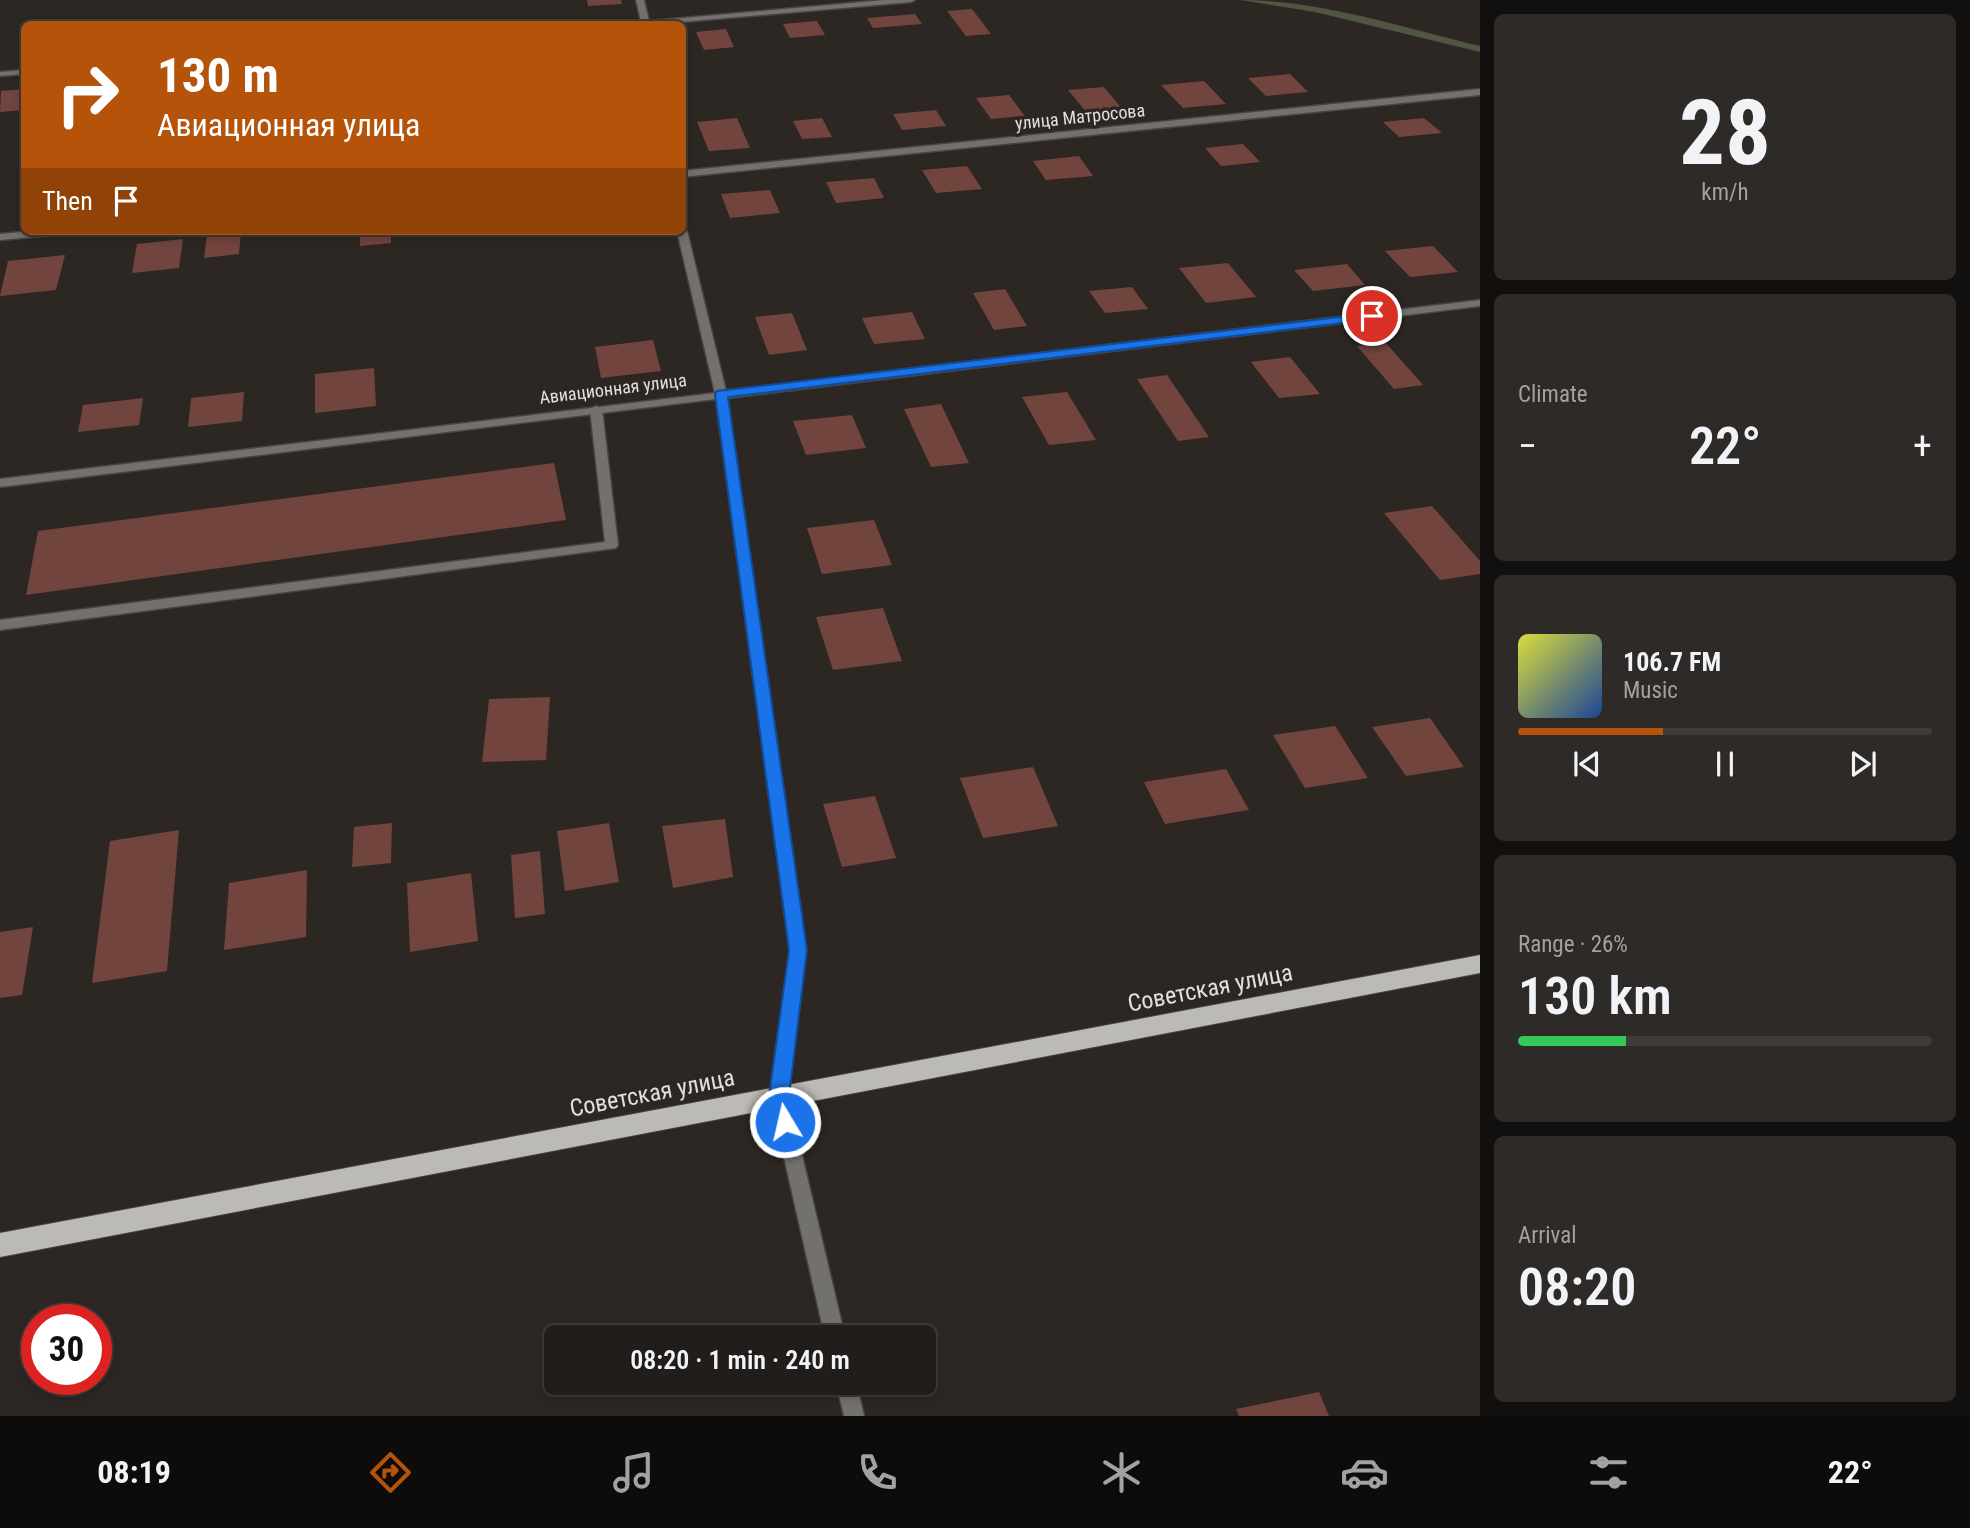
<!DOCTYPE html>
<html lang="en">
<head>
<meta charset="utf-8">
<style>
	body { margin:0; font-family:"Roboto Condensed",sans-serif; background:#2d2a27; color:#f1f3f6; height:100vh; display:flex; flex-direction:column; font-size:26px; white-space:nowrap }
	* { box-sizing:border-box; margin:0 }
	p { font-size:23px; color:#a2a2a2 }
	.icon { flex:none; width:38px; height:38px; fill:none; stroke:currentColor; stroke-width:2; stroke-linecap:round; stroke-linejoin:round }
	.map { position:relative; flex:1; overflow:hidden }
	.sheet { display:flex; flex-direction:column; gap:14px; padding:14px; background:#12100e; width:490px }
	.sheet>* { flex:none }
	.guide { position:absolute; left:21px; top:21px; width:665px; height:214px; border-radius:10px; box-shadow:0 4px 10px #0003,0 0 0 2px #3e3b39; background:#b45309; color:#fff; overflow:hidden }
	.speed { position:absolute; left:21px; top:1304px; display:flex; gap:14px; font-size:35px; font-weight:700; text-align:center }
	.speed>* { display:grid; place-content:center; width:91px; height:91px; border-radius:50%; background:#211d1a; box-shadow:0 4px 10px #0003,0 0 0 2px #3e3b39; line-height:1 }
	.speed .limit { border:10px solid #d22; background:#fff; color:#111 }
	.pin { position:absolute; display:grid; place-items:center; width:60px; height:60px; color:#fff; margin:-30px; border:4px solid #fff; border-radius:50%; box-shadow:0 2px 7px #0007 }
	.me { position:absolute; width:77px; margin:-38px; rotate:351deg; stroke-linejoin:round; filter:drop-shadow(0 0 5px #0008) }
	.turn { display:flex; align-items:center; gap:24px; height:147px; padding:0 21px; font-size:32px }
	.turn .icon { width:91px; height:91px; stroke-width:2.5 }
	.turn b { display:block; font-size:49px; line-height:60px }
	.then { display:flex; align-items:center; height:66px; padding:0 21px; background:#0003; gap:14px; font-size:26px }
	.big { font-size:52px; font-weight:600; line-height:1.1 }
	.sheet .card { flex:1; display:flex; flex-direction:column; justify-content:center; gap:10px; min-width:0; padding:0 24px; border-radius:10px; background:#2d2a27 }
	.sheet .dial { align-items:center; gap:0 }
	.dial b { font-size:91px; line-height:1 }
	.song { display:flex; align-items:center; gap:21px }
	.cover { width:84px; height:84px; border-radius:10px; background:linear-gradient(135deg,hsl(60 70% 55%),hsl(220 70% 35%)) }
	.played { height:7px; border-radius:4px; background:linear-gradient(90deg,#b45309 35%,#3e3b39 35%) }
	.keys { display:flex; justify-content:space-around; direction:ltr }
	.heat { display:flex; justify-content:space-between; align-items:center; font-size:38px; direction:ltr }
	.charge { height:10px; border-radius:5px; background:linear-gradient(90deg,#34c759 26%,#3e3b39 0) }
	.trip { position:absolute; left:544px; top:1325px; width:392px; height:70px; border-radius:10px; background:#211d1a; box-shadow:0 4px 10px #0003,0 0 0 2px #3e3b39; font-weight:600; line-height:70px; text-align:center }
	.tabs { display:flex; height:112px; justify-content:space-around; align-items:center; background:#0d0c0a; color:#a2a2a2 }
	.tabs .icon { width:49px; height:49px }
	.tabs .on { color:#b45309 }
	.tabs b { font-size:32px; color:#f1f3f6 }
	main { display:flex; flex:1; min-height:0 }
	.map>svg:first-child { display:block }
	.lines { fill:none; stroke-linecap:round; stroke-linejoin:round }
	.stream { fill:#515642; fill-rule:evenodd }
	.building { fill:#72443e }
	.lane-casing { stroke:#494441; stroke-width:3 }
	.street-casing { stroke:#494441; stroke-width:3 }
	.primary-casing { stroke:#494441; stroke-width:2 }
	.lane { fill:#72716e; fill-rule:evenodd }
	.street { fill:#72716e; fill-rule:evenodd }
	.primary { fill:#bcbab4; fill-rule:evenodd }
	.route { fill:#1a73e8; stroke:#114b97; stroke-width:2 }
	.labels { text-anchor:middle; stroke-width:7; stroke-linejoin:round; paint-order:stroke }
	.far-street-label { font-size:18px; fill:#e3dfdd; stroke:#2c2723 }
	.near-street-label { font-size:24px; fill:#e3dfdd; stroke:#2c2723 }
</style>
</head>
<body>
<main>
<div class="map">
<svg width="1480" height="1416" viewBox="0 0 1480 1416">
	<rect width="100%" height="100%" fill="#2c2723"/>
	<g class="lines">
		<path class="stream" d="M1240 0C1321 0 1401 27 1480 46V52L1315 12Z"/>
	</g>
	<path class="building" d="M587 0H621L622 4 588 6Z
		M972 9 991 34 966 36 947 11Z
		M915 14 922 24 873 28 867 18Z
		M817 21 825 35 790 38 783 24Z
		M726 29 734 47 704 50 696 32Z
		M1290 74 1308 92 1266 96 1248 78Z
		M1204 81 1226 104 1183 108 1161 85Z
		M1104 87 1123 110 1087 113 1068 90Z
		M24 89V110L0 112 1 91Z
		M1009 95 1025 116 991 119 976 98Z
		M936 110 946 126 902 130 893 114Z
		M737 118 750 148 709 151 697 122Z
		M822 118 832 137 802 139 793 121Z
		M1424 118 1442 133 1399 137 1383 122Z
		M1243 144 1260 162 1221 166 1205 148Z
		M1079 156 1093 176 1046 180 1033 161Z
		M967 166 982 189 936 193 922 170Z
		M874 178 884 198 836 203 826 182Z
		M770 190 780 213 730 218 721 194Z
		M241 231 239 254 204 258 207 234Z
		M360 231H391V243L360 246Z
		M469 231H508V233L470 237Z
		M183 239 179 268 132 273 137 244Z
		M1433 246 1458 272 1410 277 1385 251Z
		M65 255 56 290 0 296 8 261Z
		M1228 263 1256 297 1206 303 1179 268Z
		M1347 264 1365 285 1313 291 1294 270Z
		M1132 287 1148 309 1105 313 1089 291Z
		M1005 289 1027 326 994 330 973 293Z
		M912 312 925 339 874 344 862 318Z
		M792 313 807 350 769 355 755 317Z
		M653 340 661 371 601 378 595 347Z
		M1386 343 1423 385 1394 389 1357 346Z
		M1290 357 1320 394 1279 398 1251 362Z
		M374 368 376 406 315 413V374Z
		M1167 375 1209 437 1178 441 1137 379Z
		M244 392 242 421 188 427 191 398Z
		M1067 392 1096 440 1049 445 1022 397Z
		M143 398 139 425 78 432 83 405Z
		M941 404 969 463 931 467 904 409Z
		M852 415 866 448 806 455 793 421Z
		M554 463 566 520 26 595 38 531Z
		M1432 506 1480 561V574L1440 580 1384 513Z
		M874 520 892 565 822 574 807 528Z
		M883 608 902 661 833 670 816 617Z
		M550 697 546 760 482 762 489 699Z
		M1430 718 1464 767 1406 776 1372 727Z
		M1335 726 1368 778 1305 788 1273 735Z
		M1033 767 1058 826 983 838 960 778Z
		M1226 769 1249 810 1165 824 1144 782Z
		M875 796 896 858 842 867 823 804Z
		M725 819 733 877 673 888 662 826Z
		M392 823 391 863 352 867 354 827Z
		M609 823 619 882 565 891 557 831Z
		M179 830 167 971 92 983 110 841Z
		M540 851 545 914 515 918 511 855Z
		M307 870 306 937 224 950 229 883Z
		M471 873 478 941 410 952 407 883Z
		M33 927 22 995 0 998V932Z
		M1319 1392 1329 1416H1239L1236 1409Z"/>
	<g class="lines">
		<g class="lane-casing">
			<path id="lane" d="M596 406 602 409 618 545 616 548 0 630V620L605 542 590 409Z"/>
		</g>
		<g class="street-casing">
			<path id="street" d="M636 0H644L649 21 885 0H915L911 2 658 24H633L641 21Z
				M24 70V74L0 76V72Z
				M1480 89V95L682 177V171Z
				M682 228 687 231 726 391 1480 300V306L727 398 806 950 788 1096 845 1337H825L770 1096 790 950 716 399 0 487V479L715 393 677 231H682Z
				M33 231H70L65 234 0 240V234Z
				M836 1382H856L864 1416H844Z"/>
		</g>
		<g class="primary-casing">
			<path id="primary" d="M1480 955V973L0 1257V1233Z"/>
		</g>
		<use href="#lane" class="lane"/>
		<use href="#street" class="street"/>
		<use href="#primary" class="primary"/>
	</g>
	<path class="route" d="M1372 313 1378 316 1376 319 728 397 807 950 789 1096 795 1122 792 1129 785 1132 778 1129 769 1096 789 950 715 394 717 391Z"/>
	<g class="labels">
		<g class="far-street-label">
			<text transform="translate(1080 117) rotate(-6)" y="6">улица Матросова</text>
			<text transform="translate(613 389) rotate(-7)" y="6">Авиационная улица</text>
		</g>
		<g class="near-street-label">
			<text transform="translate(1210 988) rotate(-11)" y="8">Советская улица</text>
			<text transform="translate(652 1093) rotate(-11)" y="8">Советская улица</text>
		</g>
	</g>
</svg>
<div class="speed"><div class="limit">30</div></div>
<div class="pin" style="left:1372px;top:316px;background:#d93025"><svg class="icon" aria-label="arrive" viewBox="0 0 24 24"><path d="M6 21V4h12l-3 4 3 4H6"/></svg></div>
<svg class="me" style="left:785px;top:1122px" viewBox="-20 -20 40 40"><circle r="17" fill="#1a73e8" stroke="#fff" stroke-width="3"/><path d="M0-11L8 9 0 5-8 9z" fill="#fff"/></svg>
<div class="trip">08:20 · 1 min · 240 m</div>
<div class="guide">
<div class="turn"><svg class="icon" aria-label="right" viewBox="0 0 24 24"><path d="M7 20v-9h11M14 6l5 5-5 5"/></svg><div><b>130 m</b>Авиационная улица</div></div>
<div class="then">Then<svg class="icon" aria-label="arrive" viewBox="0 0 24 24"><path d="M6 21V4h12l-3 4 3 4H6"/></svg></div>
</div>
</div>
<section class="sheet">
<div class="card dial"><b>28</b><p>km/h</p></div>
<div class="card"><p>Climate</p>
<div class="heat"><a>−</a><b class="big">22°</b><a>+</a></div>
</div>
<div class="card">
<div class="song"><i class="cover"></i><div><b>106.7 FM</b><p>Music</p></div></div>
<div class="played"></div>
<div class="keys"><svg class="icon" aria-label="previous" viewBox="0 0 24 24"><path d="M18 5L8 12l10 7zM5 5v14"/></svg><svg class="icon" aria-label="pause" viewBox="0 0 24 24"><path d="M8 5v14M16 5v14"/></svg><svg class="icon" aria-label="next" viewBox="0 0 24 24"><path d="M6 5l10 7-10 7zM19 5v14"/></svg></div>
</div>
<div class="card"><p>Range · 26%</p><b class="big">130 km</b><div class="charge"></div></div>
<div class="card"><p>Arrival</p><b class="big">08:20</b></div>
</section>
</main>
<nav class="tabs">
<b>08:19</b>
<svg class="icon on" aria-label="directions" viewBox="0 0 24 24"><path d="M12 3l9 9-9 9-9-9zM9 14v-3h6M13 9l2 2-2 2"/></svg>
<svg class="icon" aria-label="music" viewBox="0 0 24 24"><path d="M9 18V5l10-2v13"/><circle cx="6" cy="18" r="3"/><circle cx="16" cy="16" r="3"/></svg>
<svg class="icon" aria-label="phone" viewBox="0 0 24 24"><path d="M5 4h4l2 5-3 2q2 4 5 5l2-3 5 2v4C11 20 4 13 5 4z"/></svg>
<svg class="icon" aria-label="climate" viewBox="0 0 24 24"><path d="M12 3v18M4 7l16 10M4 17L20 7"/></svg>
<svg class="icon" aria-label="car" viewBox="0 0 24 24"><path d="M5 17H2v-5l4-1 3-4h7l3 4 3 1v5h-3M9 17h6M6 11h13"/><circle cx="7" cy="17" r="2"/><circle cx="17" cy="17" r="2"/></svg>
<svg class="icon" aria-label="filters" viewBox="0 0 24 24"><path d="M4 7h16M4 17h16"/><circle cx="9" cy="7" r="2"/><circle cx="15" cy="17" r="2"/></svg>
<b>22°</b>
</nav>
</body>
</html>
